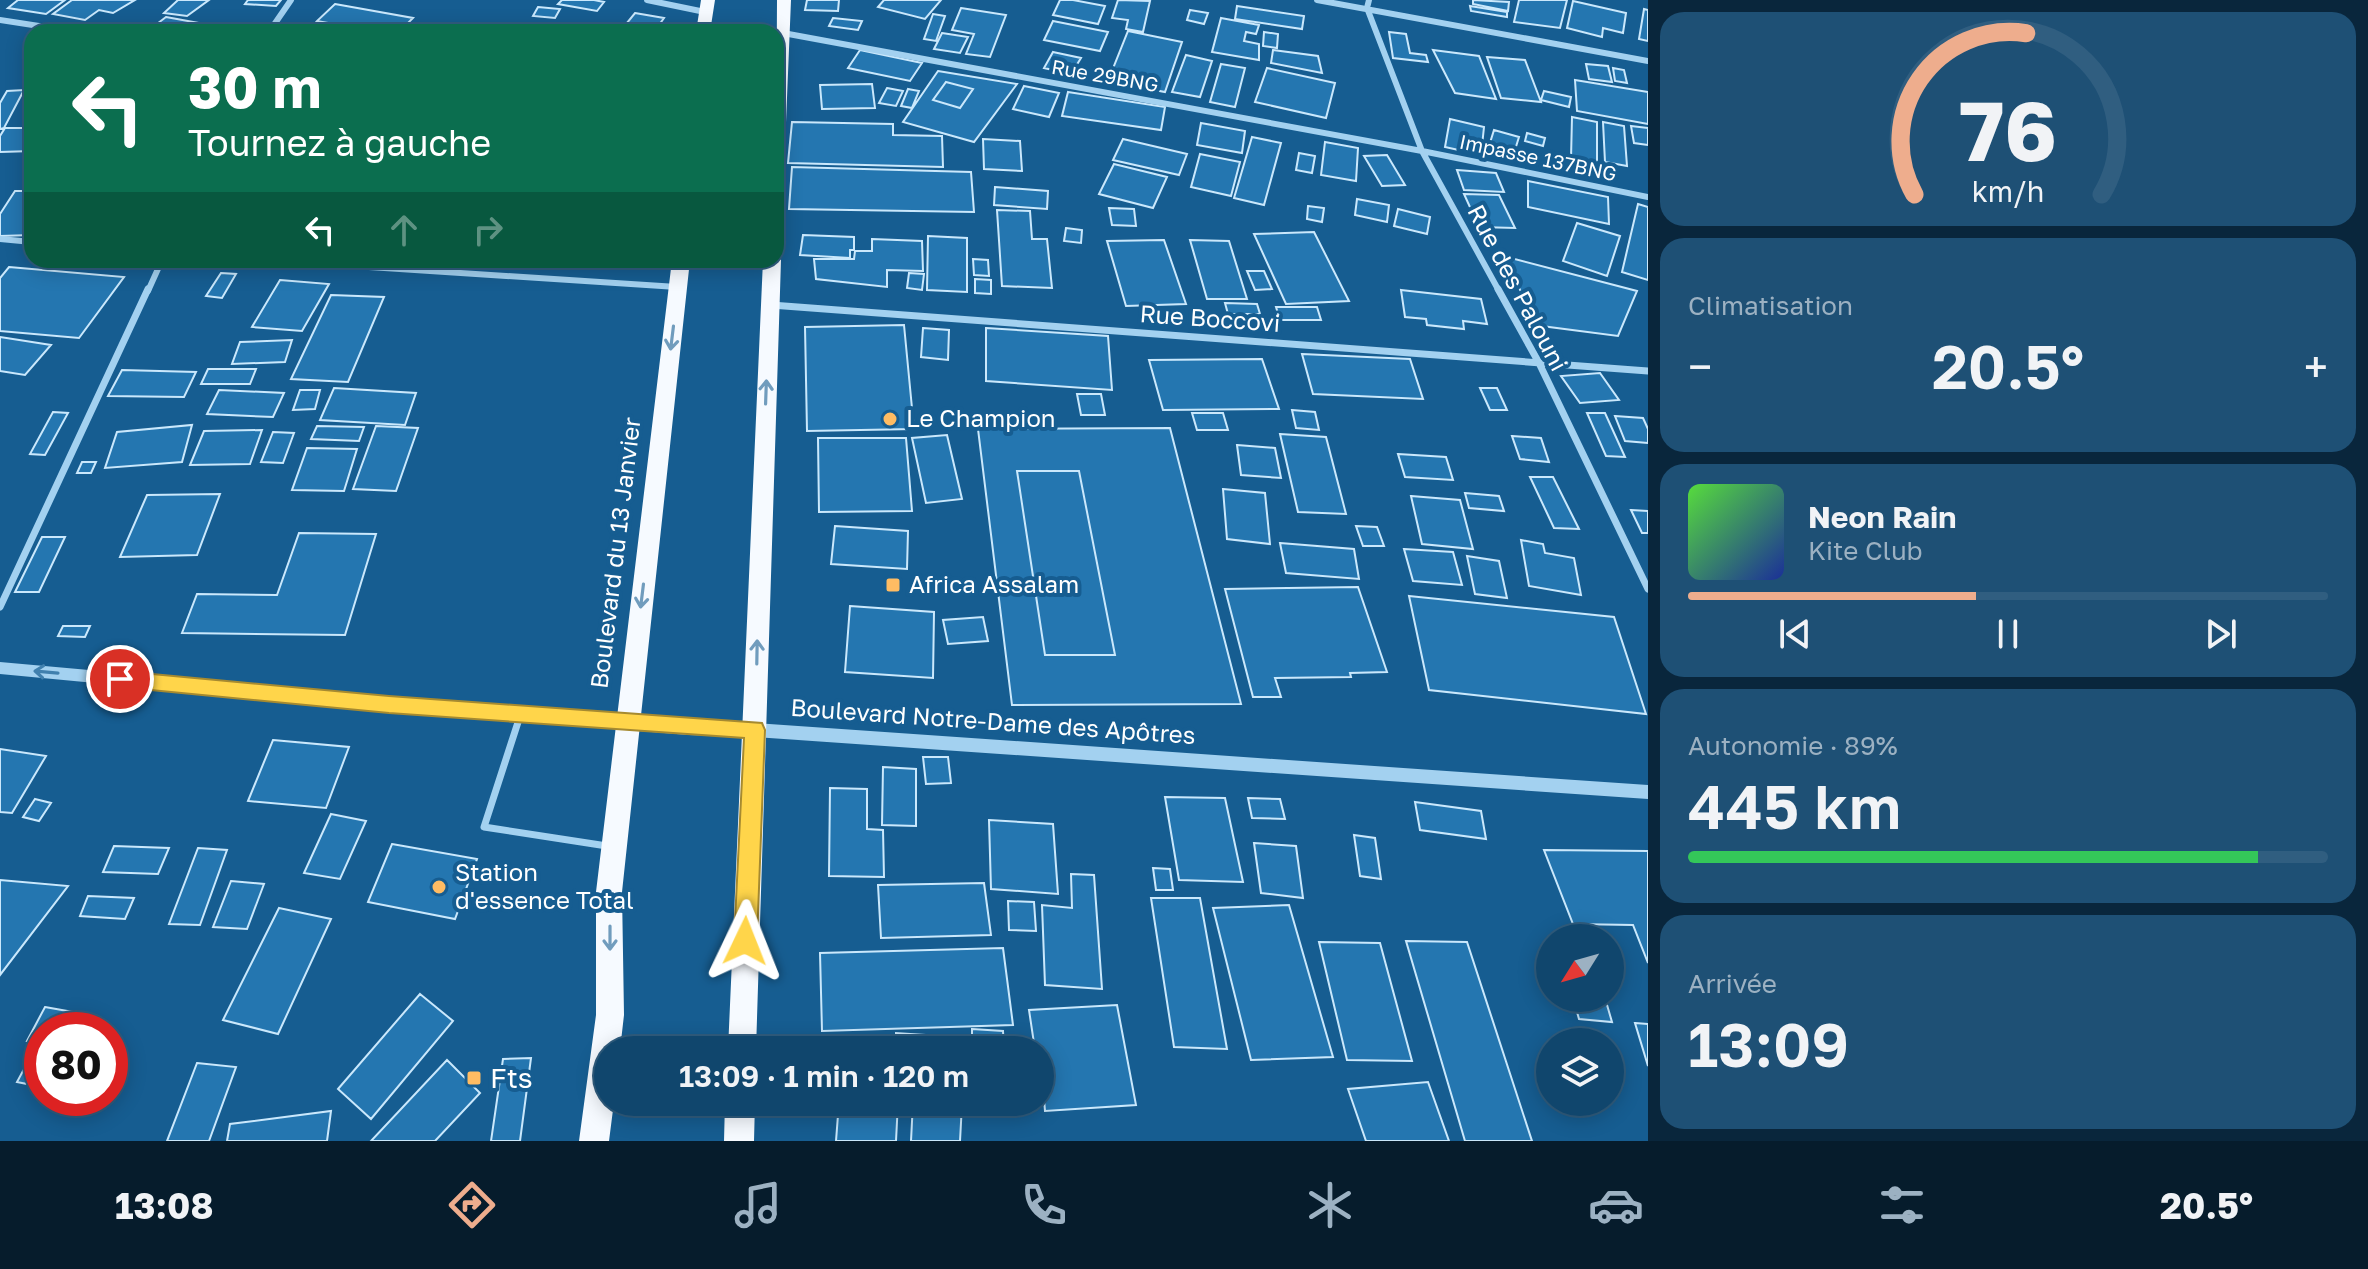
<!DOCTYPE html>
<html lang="fr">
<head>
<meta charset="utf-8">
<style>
	body { margin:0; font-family:"Golos Text",sans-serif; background:#1e5075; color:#f1f3f6; height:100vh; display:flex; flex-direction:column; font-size:30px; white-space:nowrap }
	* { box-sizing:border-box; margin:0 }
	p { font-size:26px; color:#9cb1c2 }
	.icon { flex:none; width:44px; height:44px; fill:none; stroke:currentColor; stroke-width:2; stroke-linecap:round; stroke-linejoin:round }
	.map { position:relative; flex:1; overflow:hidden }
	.sheet { display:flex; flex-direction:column; gap:12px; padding:12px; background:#09263c; width:720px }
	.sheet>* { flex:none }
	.top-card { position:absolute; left:24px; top:24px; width:760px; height:244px; border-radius:24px; box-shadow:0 4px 20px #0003,0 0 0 2px #305e80; background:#0b6e4f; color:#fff; overflow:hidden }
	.needle { width:52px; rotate:233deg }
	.buttons { position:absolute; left:1536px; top:924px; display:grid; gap:16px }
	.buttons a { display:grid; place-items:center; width:88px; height:88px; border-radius:50%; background:#10466d; box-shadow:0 4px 20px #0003,0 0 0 2px #305e80; font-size:40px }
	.speed { position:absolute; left:24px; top:1012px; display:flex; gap:16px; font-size:40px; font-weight:700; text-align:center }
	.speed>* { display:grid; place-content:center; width:104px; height:104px; border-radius:50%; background:#10466d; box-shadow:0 4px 20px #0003,0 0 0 2px #305e80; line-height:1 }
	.speed .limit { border:12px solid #d22; background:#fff; color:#111 }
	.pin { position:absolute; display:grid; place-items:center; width:68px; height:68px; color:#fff; margin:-34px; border:4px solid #fff; border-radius:50%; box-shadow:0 2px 8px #0007 }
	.me { position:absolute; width:88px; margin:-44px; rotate:2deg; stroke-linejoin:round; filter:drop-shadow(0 0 6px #0008) }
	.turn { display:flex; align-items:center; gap:28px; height:168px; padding:0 32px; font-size:36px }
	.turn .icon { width:104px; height:104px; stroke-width:2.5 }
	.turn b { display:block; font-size:56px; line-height:68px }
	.lanes { display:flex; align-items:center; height:76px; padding:0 32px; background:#0003; justify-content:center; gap:40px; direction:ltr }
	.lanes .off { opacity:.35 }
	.big { font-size:60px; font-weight:600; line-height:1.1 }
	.sheet .tile { flex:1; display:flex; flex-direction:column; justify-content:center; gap:12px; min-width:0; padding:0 28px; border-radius:24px; background:#1e5075 }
	.sheet .dial { align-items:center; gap:0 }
	.dial svg { height:208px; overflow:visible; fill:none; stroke:#305e80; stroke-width:7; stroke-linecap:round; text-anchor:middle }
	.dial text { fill:#f1f3f6; stroke:none }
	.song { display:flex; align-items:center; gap:24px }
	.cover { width:96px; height:96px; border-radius:12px; background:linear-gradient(135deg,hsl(110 70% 55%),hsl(230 70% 35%)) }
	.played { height:8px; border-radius:4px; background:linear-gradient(90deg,#eead8d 45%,#305e80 45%) }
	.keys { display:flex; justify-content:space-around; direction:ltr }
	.heat { display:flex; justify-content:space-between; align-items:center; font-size:44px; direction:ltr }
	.charge { height:12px; border-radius:6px; background:linear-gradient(90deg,#34c759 89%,#305e80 0) }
	.trip { position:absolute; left:594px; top:1036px; width:460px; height:80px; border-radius:40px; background:#10466d; box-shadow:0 4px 20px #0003,0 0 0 2px #305e80; font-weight:600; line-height:80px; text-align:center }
	.menu { display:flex; height:128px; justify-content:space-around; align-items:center; background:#061c2c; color:#9cb1c2 }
	.menu .icon { width:56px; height:56px }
	.menu .selected { color:#eead8d }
	.menu b { font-size:36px; color:#f1f3f6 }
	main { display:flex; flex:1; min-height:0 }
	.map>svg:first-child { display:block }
	.building { fill:#2476b0; stroke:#cae8fc; stroke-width:2; fill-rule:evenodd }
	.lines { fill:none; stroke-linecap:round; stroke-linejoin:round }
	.service { stroke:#a3d1f0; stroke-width:7 }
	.minor-far1 { stroke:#a3d1f0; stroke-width:6 }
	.minor { stroke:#a3d1f0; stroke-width:7 }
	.tertiary { fill:#a3d1f0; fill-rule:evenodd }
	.trunk { fill:#f6faff; fill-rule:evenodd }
	.oneway { stroke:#709cbd }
	.oneway2 { stroke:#4080ae }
	.route { fill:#ffd54a; stroke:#a68a30; stroke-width:2 }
	.poi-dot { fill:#ffbc63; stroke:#165d91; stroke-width:3 }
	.labels { text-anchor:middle; stroke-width:8; stroke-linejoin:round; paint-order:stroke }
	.far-street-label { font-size:20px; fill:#fff; stroke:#165d91 }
	.street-label { font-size:24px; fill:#fff; stroke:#165d91 }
	.poi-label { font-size:24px; fill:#fff; stroke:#165d91; text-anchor:start }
	.near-poi-label { font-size:28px; fill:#fff; stroke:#165d91; text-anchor:start }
</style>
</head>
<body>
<main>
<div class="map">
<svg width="1648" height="1141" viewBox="0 0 1648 1141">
	<rect width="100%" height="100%" fill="#165d91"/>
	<path class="building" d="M18 0H65L46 14 8 8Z
		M72 0H135L113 13 99 10 85 20 53 14Z
		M178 0H209L187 16 164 13Z
		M248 0H281L276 6 245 4Z
		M562 0H594L604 2 597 11 558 4Z
		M807 0H839L838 11 805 10Z
		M884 0H941L925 19 878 7Z
		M1060 0H1073L1105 6 1098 24 1053 15Z
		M1118 0 1150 1 1143 32 1126 29 1128 20 1112 18Z
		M1473 0 1509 2 1508 11 1473 4Z
		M1519 0H1567L1560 28 1514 22Z
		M1573 1 1626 13 1623 33 1603 28 1602 37 1567 28Z
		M335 4 413 18 399 32H378L317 21Z
		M1237 6 1304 16 1302 29 1235 19Z
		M1470 6 1507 12V17L1471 11Z
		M538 7 560 9 555 18 533 16Z
		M961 8 1006 15 990 57 966 54 974 34 952 30Z
		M1644 9 1648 10V41L1639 39Z
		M1190 10 1208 13 1204 24 1187 20Z
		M635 13 664 18 654 32 622 29Z
		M933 14 945 16 936 41 924 39Z
		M166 17 248 32 149 30Z
		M833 18 862 21 858 30 829 26Z
		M1221 18 1259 25 1256 34 1246 32 1244 41 1259 44V60L1212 52Z
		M1053 21 1108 32 1100 51 1044 40Z
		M532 24 561 25 558 32H529Z
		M1128 31 1182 42 1165 92 1108 81Z
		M1264 32 1278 34 1277 48 1263 46Z
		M1389 32 1406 34 1410 53 1426 55 1428 62 1393 58Z
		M942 33 968 37 960 53 934 49Z
		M860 50 922 63 910 81 848 68Z
		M1273 50 1318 56 1322 73 1271 63Z
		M1433 50 1479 56 1496 99 1455 93Z
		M1053 52 1081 58 1071 74 1044 68Z
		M1186 55 1212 61 1200 97 1172 92Z
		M1487 57 1525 60 1541 102 1501 98Z
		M1221 64 1245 68 1235 107 1210 102Z
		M1586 64 1608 66 1612 82 1589 79Z
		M1267 68 1335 83 1326 118 1255 102Z
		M1613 68 1624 70 1627 83 1615 81Z
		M938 71 1017 84 974 142 903 122ZM946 82 973 89 960 108 933 100Z
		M1575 80 1648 92V124L1577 111Z
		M946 82 973 89 960 108 933 100Z
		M872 84 875 108 822 109 820 85Z
		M1024 86 1059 93 1049 117 1013 109Z
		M887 88 903 91 896 106 879 103Z
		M908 89 919 91 912 108 901 106Z
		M24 90 4 128 0 129V103L7 91Z
		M1544 91 1571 97 1569 107 1541 100Z
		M1068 92 1165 107 1161 130 1062 116Z
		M1572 117 1597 122V164L1571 159Z
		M1450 119 1484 127 1481 155 1445 147Z
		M792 122 893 124V135L942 136 943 167 788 163Z
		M1603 122 1624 126 1627 166 1605 162Z
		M1201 123 1245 131 1242 153 1197 145Z
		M1631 126 1648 128V145L1634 143Z
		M5 128H32V151L0 152V136Z
		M1494 130 1519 137 1514 153 1489 146Z
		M1527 133 1545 138 1543 146 1525 141Z
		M1252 137 1281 143 1264 205 1234 198Z
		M983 139 1020 141 1022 171 984 169Z
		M1123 139 1187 154 1179 175 1113 160Z
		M1325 142 1358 148 1356 181 1321 175Z
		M1299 153 1315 156 1312 173 1296 170Z
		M1200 154 1240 162 1231 196 1191 187Z
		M1387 155 1405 185 1382 186 1364 156Z
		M1114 164 1167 177 1153 208 1099 194Z
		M792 167 971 172 974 212 789 209Z
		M1457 170 1496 173 1504 192 1464 190Z
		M1528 181 1608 197 1609 224 1528 207Z
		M995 187 1048 191 1047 209 994 205Z
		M15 191H32V235L0 236V214Z
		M1464 194 1499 195 1515 228 1479 227Z
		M1357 199 1389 205 1387 222 1355 215Z
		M1638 204 1648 207V280L1622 272Z
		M1308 206 1324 208 1322 222 1307 219Z
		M1109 208 1134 209 1136 226 1112 225Z
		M1398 209 1430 217 1427 234 1394 226Z
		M997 210 1030 211 1032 239H1047L1052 288 1002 286Z
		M1577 223 1620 236 1607 276 1563 261Z
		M1066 228 1082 230 1081 243 1064 241Z
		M1314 232 1349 301 1286 304 1254 234Z
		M803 235 854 237V250H850V258L800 255Z
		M928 236 967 238V292L927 290Z
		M872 239 922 241 923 271 887 270V287L816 279 814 259H854L855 251H872Z
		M1164 240 1186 304 1126 306 1107 241Z
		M1190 240 1229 241 1247 299H1207Z
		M1507 257 1637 291 1618 336 1534 325Z
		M973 259 988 260 989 276 974 275Z
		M9 267 124 277 79 338 0 331V278Z
		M1247 271H1264L1272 289 1255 290Z
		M221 273 236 274 222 298 206 296Z
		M909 273 924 274 922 290 907 288Z
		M975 279 991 280V294L975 293Z
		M280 280 329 284 302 331 252 327Z
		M1401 290 1481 299 1487 324 1463 321 1464 329 1427 325 1426 319 1405 317Z
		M331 295 384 297 348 382 291 379Z
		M1225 303 1257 304 1260 314H1228Z
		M1276 307H1317L1321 320H1280Z
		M904 325 914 429 807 431 805 327Z
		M923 328 949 330 948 360 921 357Z
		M986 328 1108 336 1112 390 986 381Z
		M0 337 51 345 25 375 0 371Z
		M292 340 285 362 232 364 240 342Z
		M1302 354 1410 359 1423 399 1313 394Z
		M1262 359 1279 409 1163 410 1149 360Z
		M208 369H256L250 384H201Z
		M122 370 196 372 184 397 108 396Z
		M1600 373 1619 400 1580 403 1561 376Z
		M334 388 416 393 405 425 320 420Z
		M1480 388H1497L1507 410H1490Z
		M219 390 284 393 273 417 207 414Z
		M300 390H320L315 409 293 410Z
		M1077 394H1101L1105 415H1081Z
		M1292 410 1315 412 1319 430 1296 428Z
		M53 412 68 413 45 455 30 454Z
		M1192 413H1223L1228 430H1197Z
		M1587 413H1605L1625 457 1606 456Z
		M1615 416 1643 418 1648 429V443L1625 441Z
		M192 425 182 462 105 468 117 432Z
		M317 426 364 427 359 441 311 439Z
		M376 426 418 428 396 491 353 489Z
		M1170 428 1241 704 1012 705 978 429ZM1017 471H1079L1115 655H1045Z
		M262 430 250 464 190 465 204 431Z
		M273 432 294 433 283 463 261 462Z
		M1280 434 1326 437 1346 514 1298 512Z
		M947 435 962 499 926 503 912 438Z
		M1512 436 1541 438 1549 462 1520 459Z
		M818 438H906L912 511 819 512Z
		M1237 445 1275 448 1281 478 1241 475Z
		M307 448 357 449 344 491 292 490Z
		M1398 454 1446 457 1453 480 1405 477Z
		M82 462H96L91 473H77Z
		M1017 471H1079L1115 655H1045Z
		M1530 477H1553L1579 529 1554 528Z
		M1223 489 1265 493 1270 544 1227 539Z
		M1465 493 1499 496 1504 511 1469 508Z
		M220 494 197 555 120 557 147 495Z
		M1411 496 1460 500 1473 549 1422 544Z
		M1631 510 1648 511V533H1642Z
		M835 526 908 531 907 569 831 564Z
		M1356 526 1377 527 1384 546H1363Z
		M299 533 376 534 345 635 182 633 197 594 277 595Z
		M42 537H65L39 592H15Z
		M1521 540 1543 544 1545 553 1574 558 1581 595 1529 586Z
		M1280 543 1354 549 1359 579 1286 573Z
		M1404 549 1453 552 1462 585 1413 581Z
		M1467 556 1499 561 1507 598 1475 594Z
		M1358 587 1387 672 1350 673 1351 677 1275 678 1281 697H1253L1225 589Z
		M1409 596 1614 617 1646 714 1429 690Z
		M850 606 934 612 933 678 845 672Z
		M983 617 988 641 948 644 943 620Z
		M63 626H90L85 637 58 636Z
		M273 740 349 747 326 808 248 801Z
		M0 749 46 756 12 813 0 812Z
		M923 757H948L951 783 926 784Z
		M883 767 916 769V826L882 825Z
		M830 788 867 789V829L883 830 884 877 829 876Z
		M1165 797 1225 798 1243 882 1179 880Z
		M1248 798 1280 799 1285 819 1252 818Z
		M35 799 51 803 39 821 23 817Z
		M1415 802 1481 811 1486 839 1420 830Z
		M331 814 366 821 340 879 304 873Z
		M989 820 1053 824 1058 894 991 889Z
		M1354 835 1375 838 1381 879 1360 876Z
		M1254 843 1296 846 1303 898 1261 893Z
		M392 844 477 859 455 919 368 902Z
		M114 846 169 848 158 874 103 872Z
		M198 848 227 850 200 925 169 924Z
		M1544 850 1648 851V963L1633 925 1573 924Z
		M1153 868 1170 869 1173 890H1156Z
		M1071 874 1094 875 1102 989 1045 985 1042 905 1072 908Z
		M0 880 68 886 0 975Z
		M231 881 264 884 247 929 213 927Z
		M984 883 991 935 881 938 878 885Z
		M88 896 134 898 125 919 80 916Z
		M1151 898H1200L1227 1049 1174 1047Z
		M1008 901 1034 902 1036 931 1009 930Z
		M1289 905 1333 1057 1251 1060 1213 908Z
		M279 908 331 919 278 1034 223 1020Z
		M1406 941 1467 942 1532 1141H1465Z
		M1319 942 1380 943 1412 1061 1347 1060Z
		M1003 948 1013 1025 822 1031 820 953Z
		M420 994 453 1021 371 1119 338 1089Z
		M1573 998H1605L1612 1022 1579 1019Z
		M1117 1005 1136 1105 1045 1111 1040 1050H1035L1029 1010Z
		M45 1007 73 1012 63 1030H42V1043L27 1041Z
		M87 1018 104 1022 100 1030H81Z
		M1635 1023 1648 1024V1066Z
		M972 1029 1003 1031 1004 1050H896V1033L972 1038Z
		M31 1056 42 1058V1087L17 1082Z
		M531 1058 520 1141H491L503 1059Z
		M447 1060 480 1093 435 1141H371Z
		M197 1063 236 1067 209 1141H167Z
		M1428 1082 1449 1141H1366L1348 1089Z
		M839 1102H898L896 1141H836Z
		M913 1102 962 1104 960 1141H911Z
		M331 1111 327 1141H227L230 1124Z"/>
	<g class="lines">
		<path class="service" d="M520 716 484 827 607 846"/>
		<path class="minor-far1" d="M647 0 705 12
			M1317 0 1648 61
			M1369 0 1367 8 1422 151 1499 291
			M0 20 78 32
			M269 32 291 0
			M783 33 1422 151 1648 197
			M0 239 32 242
			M262 260 677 287
			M148 291 162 260"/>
		<path class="minor" d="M1498 289 1539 363 1648 589
			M771 305 1648 371
			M0 607 148 289"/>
		<path class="tertiary" d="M0 662 389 697 689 721 755 723 1648 785V799L755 737 689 735 389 711 0 674Z"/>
		<path class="trunk" d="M701 0H715L710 32H696Z
			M777 0H791L784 171 776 176Z
			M776 255 781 260 756 1050H728L763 260H776Z
			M672 260H690L622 892 624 1015 620 1050H608V1102H614L609 1141H579L596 1015V892Z
			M725 1102H755L754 1141H724Z"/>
	</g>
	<defs><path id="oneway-shaft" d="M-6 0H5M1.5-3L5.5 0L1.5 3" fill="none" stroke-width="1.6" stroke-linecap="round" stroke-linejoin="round" transform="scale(2)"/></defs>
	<g class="oneway">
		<use href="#oneway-shaft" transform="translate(672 338) rotate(97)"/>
		<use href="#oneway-shaft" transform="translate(766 392) rotate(-88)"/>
		<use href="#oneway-shaft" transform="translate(642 596) rotate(97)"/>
		<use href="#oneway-shaft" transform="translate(757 652) rotate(-89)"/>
		<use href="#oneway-shaft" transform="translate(610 938) rotate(90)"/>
	</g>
	<use class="oneway2" href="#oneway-shaft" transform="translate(46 672) rotate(-175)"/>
	<path class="route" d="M120 671 389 696 762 723 765 730 757 941 753 949 745 952 737 949 734 941 744 738 389 713 120 687 113 685 110 679 113 673Z"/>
	<g class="poi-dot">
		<circle cx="890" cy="419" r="8"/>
		<rect x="885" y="577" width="16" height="16" rx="4"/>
		<circle cx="439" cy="887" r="8"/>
		<rect x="466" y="1070" width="16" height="16" rx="4"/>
	</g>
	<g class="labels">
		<g class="far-street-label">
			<text transform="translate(1105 76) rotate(10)" y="7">Rue 29BNG</text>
			<text transform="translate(1538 158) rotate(12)" y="7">Impasse 137BNG</text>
		</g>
		<g class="street-label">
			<text transform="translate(1517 288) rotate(62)" y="8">Rue des Palouni</text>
			<text transform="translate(1210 319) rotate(4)" y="8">Rue Boccovi</text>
			<text transform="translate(616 553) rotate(-83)" y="8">Boulevard du 13 Janvier</text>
			<text transform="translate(993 722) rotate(4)" y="8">Boulevard Notre-Dame des Apôtres</text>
		</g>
		<g class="poi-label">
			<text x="906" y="427">Le Champion</text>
			<text x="909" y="593">Africa Assalam</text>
			<text x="455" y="881">Station<tspan x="455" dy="28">d'essence Total</tspan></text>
		</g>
		<g class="near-poi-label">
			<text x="490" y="1088">Fts</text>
		</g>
	</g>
</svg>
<div class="buttons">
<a><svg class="needle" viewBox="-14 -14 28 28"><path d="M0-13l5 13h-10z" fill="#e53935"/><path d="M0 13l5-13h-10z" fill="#9cb1c2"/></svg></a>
<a><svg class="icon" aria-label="layers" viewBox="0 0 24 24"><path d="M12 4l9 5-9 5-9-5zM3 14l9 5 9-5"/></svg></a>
</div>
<div class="speed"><div class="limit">80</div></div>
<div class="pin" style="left:120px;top:679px;background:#d93025"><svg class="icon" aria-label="arrive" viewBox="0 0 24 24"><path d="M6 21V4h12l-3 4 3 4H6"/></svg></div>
<svg class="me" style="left:745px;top:941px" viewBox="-20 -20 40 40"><path d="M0-17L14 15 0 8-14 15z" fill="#ffd54a" stroke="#fff" stroke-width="4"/></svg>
<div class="trip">13:09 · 1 min · 120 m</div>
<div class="top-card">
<div class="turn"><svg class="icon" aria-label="left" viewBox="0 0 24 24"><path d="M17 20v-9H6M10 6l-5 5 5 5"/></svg><div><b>30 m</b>Tournez à gauche</div></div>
<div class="lanes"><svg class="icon" aria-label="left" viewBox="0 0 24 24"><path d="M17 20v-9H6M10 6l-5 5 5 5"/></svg><svg class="icon off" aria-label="ahead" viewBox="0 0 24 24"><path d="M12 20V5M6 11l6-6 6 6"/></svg><svg class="icon off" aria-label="right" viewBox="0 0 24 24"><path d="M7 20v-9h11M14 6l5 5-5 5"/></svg></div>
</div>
</div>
<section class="sheet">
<div class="tile dial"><svg viewBox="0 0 100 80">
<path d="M14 69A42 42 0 1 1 86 69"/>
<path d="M14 69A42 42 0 0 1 57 7" stroke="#eead8d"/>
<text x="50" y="56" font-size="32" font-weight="700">76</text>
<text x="50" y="72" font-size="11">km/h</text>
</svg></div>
<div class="tile"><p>Climatisation</p>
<div class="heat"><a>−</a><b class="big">20.5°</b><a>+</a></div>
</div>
<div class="tile">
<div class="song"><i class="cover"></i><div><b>Neon Rain</b><p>Kite Club</p></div></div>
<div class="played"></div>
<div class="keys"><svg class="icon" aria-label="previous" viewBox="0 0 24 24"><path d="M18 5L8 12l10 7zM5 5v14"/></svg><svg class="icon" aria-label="pause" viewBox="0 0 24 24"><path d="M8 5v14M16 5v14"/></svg><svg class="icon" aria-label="next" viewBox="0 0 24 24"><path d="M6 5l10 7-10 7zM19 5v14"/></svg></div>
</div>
<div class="tile"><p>Autonomie · 89%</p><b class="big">445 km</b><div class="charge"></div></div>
<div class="tile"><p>Arrivée</p><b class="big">13:09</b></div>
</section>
</main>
<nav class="menu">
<b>13:08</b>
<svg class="icon selected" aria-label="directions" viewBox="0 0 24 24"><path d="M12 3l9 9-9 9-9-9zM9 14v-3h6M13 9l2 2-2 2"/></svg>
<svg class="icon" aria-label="music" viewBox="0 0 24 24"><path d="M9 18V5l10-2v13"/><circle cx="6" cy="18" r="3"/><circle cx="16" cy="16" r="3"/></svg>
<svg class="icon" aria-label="phone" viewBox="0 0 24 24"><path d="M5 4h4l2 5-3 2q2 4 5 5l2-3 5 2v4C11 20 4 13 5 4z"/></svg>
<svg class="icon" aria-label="climate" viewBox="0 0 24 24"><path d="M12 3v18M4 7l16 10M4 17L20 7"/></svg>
<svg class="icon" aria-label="car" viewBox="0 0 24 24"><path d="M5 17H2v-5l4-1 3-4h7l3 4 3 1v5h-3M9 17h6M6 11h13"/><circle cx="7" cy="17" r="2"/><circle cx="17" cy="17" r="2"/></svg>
<svg class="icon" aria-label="filters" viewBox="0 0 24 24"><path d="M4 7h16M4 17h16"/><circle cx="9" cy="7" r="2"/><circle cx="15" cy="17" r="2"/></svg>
<b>20.5°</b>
</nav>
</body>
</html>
